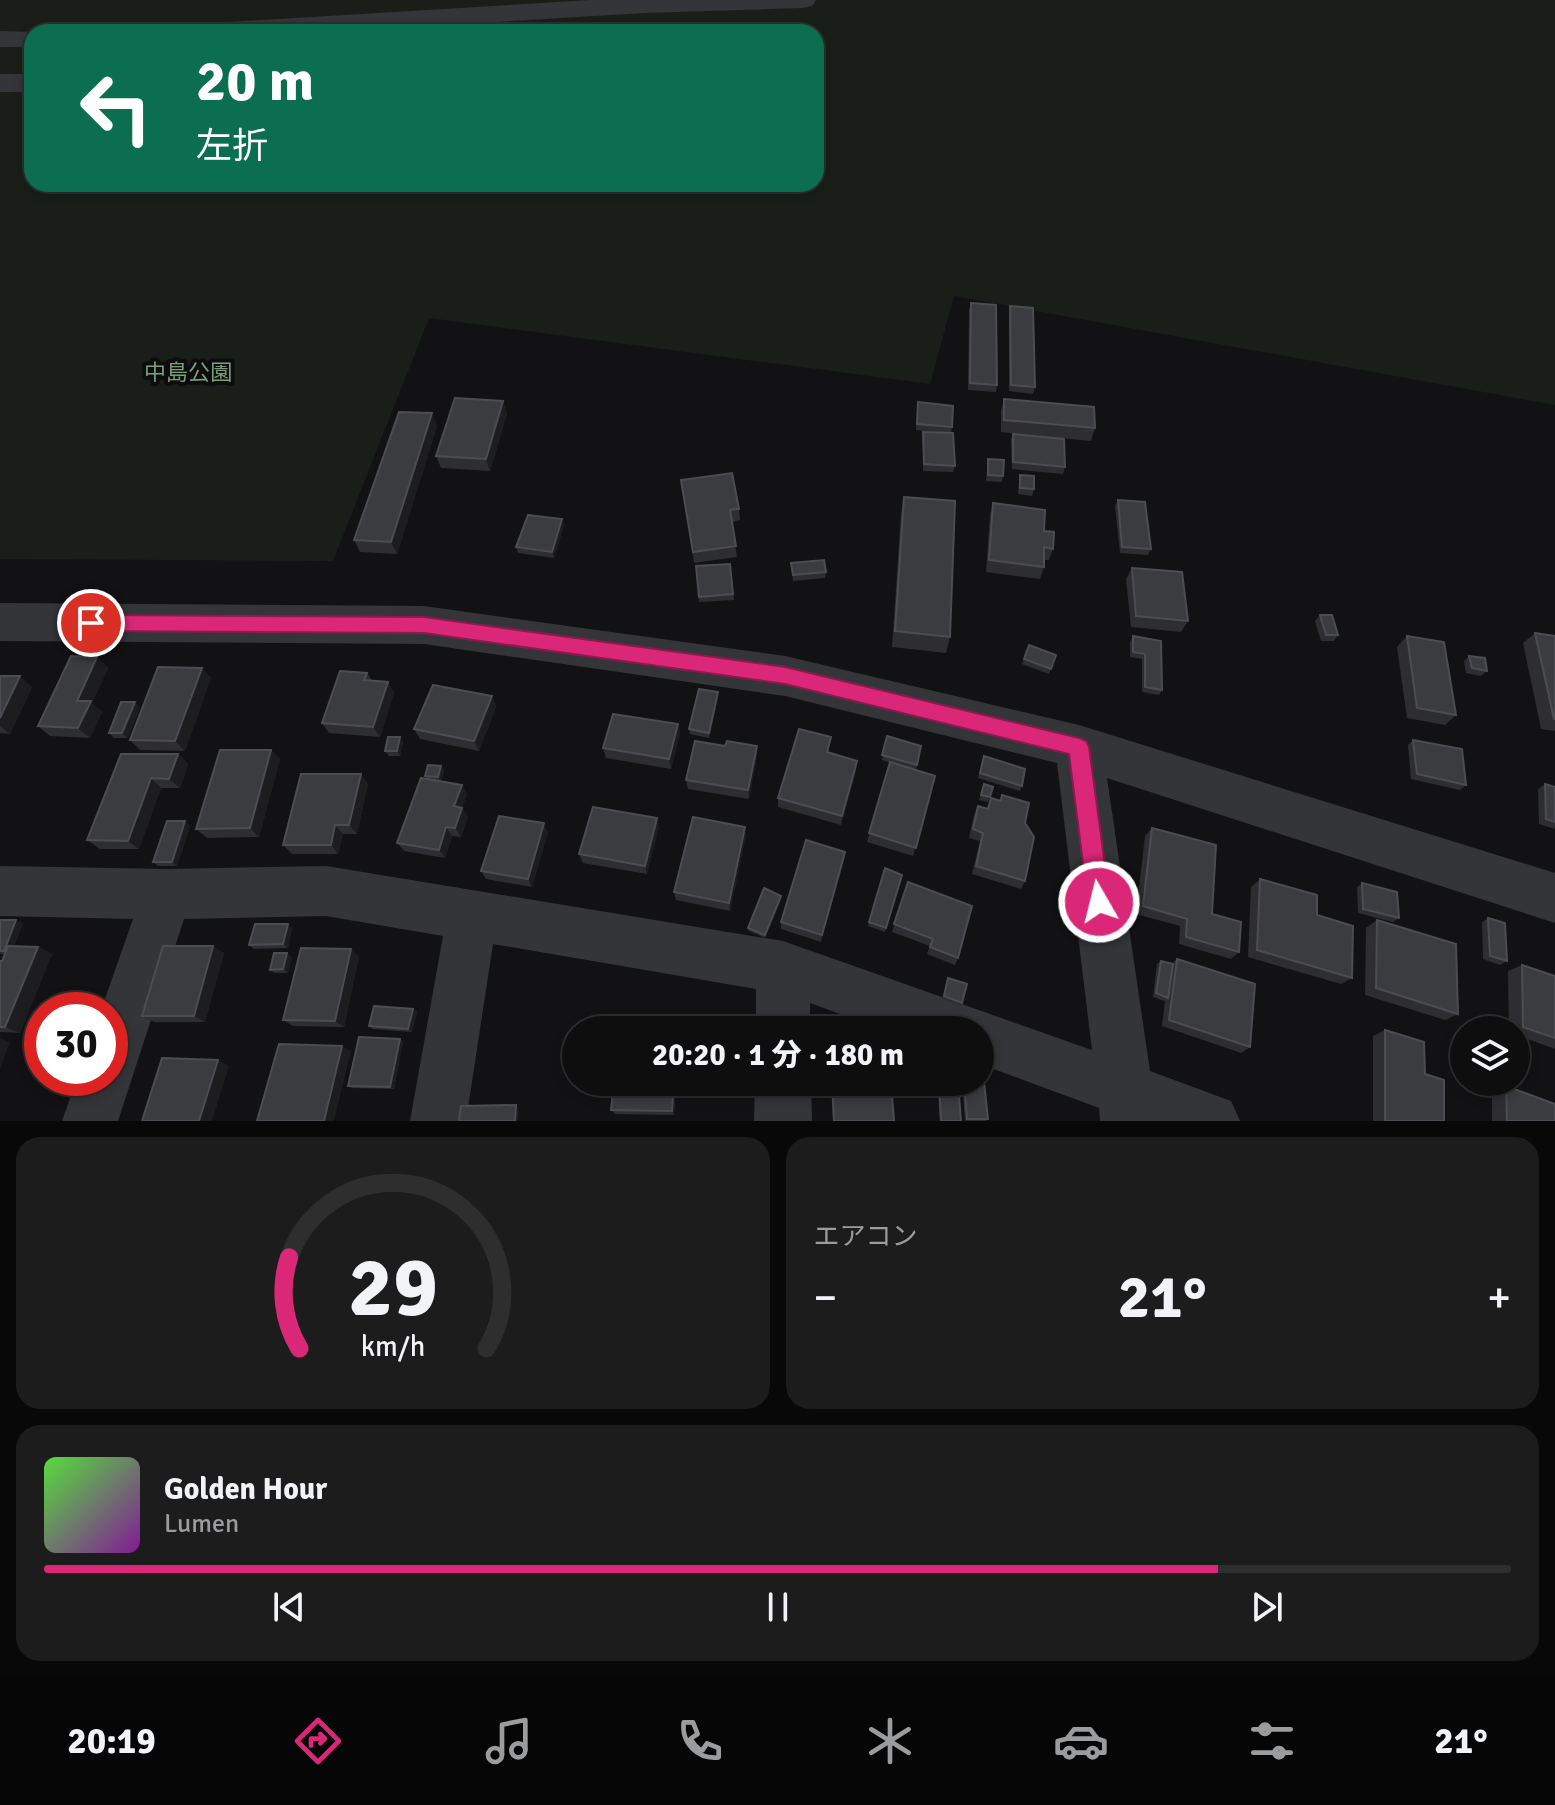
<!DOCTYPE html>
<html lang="ja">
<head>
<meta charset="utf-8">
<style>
	body { margin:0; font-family:Signika,"Noto Sans JP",sans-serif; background:#1c1c1d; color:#f1f3f6; height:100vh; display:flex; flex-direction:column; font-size:30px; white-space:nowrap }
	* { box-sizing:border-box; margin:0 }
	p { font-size:26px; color:#9b9c9e }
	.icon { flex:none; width:44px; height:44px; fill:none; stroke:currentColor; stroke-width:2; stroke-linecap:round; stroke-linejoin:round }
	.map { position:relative; height:1121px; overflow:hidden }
	.panel { display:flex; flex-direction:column; gap:16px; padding:16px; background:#080808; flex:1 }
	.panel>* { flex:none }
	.guide { position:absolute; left:24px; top:24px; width:800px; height:168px; border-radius:24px; box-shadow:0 4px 12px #0003,0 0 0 2px #2e2e2f; background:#0b6e4f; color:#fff; overflow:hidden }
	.fabs { position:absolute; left:1450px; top:1016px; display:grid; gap:16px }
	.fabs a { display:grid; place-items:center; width:80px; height:80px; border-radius:50%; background:#0e0e0f; box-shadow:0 4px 12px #0003,0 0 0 2px #2e2e2f; font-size:40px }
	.speed { position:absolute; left:24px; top:992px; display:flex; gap:16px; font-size:40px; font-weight:700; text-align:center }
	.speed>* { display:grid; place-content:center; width:104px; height:104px; border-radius:50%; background:#0e0e0f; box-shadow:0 4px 12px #0003,0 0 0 2px #2e2e2f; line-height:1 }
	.speed .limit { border:12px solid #d22; background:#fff; color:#111 }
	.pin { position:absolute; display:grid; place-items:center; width:68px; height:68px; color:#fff; margin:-34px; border:4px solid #fff; border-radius:50%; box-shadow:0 2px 8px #0007 }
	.me { position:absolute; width:88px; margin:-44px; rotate:352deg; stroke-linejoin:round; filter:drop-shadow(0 0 6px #0008) }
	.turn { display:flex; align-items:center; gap:28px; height:168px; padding:0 40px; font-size:36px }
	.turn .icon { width:104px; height:104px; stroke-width:2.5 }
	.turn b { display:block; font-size:56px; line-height:68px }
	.big { font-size:60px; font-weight:800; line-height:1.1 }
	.panel .card { flex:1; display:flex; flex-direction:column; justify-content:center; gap:12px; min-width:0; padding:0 28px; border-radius:24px; background:#1c1c1d }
	.panel .dial { align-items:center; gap:0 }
	.dial svg { height:208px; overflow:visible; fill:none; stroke:#2e2e2f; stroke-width:7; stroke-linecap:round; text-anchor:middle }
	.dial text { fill:#f1f3f6; stroke:none }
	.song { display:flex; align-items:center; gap:24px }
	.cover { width:96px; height:96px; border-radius:12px; background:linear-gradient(135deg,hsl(110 70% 55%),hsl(290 70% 35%)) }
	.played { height:8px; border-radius:4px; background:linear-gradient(90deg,#db2777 80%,#2e2e2f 80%) }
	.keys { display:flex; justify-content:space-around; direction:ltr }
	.heat { display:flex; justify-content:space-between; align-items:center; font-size:44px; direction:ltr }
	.panel .tiles { flex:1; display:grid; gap:16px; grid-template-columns:1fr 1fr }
	.card:last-child { grid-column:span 2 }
	.trip { position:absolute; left:562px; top:1016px; width:432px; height:80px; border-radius:40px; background:#0e0e0f; box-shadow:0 4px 12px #0003,0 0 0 2px #2e2e2f; font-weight:800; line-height:80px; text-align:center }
	.tabs { display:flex; height:128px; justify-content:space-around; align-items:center; background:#060606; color:#9b9c9e }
	.tabs .icon { width:56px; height:56px }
	.tabs .current { color:#db2777 }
	.tabs b { font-size:36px; color:#f1f3f6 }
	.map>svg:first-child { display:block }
	.green { fill:#191e19; fill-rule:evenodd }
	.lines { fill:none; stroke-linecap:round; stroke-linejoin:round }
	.minor { fill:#333539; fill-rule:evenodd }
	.wall { fill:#2e2e32 }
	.shaded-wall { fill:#1d1d20 }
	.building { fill:#3b3c40; stroke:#4b4d52; stroke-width:2 }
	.route { fill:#db2777; stroke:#8e194d; stroke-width:2 }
	.labels { text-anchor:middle; stroke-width:8; stroke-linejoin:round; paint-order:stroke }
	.park-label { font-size:22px; fill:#7c9e7c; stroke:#0d0d0f }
</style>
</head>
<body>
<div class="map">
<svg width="1555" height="1121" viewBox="0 0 1555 1121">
	<rect width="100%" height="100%" fill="#121214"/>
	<path class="green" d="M0 0H1555V405L954 296 930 384 429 318 333 561 0 559ZM32 32H816V184H32Z"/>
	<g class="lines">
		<path class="minor" d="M591 0H816L812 6 802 8 644 13 333 32H181L185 26 195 24Z
			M0 31 38 32H32V47H0Z
			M0 74H32V92H0Z
			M0 603 424 606 785 656 1079 725 1555 873V923L1107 778 1150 1071 1231 1101 1240 1121H1100L1099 1108 980 1064V1030H884L810 1003V1030H756V989L493 944 466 1121H410L443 936 326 916 184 919 118 1121H62L77 1078H110V1010H101L133 919 0 916V866L167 869 326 866 783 941 1092 1050 1057 763 785 696 424 644 0 641Z
			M755 1082H811L812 1121H754Z"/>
	</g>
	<path class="wall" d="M971 303 997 385 996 392 968 390 969 310Z
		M1010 306 1035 387 1033 394 1009 391V313Z
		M1004 399 1095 428 1091 441 1001 432V411Z
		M503 401 507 414 490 471 441 468 436 456Z
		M917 409 952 427 951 433 955 466 953 472 923 471V432L946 433 916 430Z
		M437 426 397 554 360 552 354 540Z
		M1013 434 1065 467 1063 474 1012 469 1011 440Z
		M988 459 1003 476 1002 482 986 481Z
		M1020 475 1034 489 1032 496 1018 494 1019 481Z
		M681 480 739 509 740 520 732 522 737 557 694 563Z
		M904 497 950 637 946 653 892 647 901 514Z
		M1118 500 1151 549 1148 555 1120 553 1115 506Z
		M993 503 1044 531 1053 549 1049 560H1044V567L1040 579 986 572 990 515Z
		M564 525 554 558 518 553 516 547Z
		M791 563 826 572 825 578 793 581Z
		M730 564 734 600 699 602 696 566Z
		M1132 568 1188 621 1181 632 1131 627 1126 579Z
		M1320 615 1338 635 1334 641H1321L1315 621Z
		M1535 633 1555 636V731L1541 729 1523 643Z
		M1133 636 1161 641 1162 690 1159 695 1142 692V659L1130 657V642Z
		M1407 636 1456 715 1445 725 1407 718 1397 647Z
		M1029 645 1056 655 1049 674 1022 664Z
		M1469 656 1487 671 1481 676 1466 673 1464 661Z
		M97 657 108 668 92 703 102 712 90 738 50 736 38 726Z
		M202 668 211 678 185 751 140 750 130 740Z
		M367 673 372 681 388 682 394 693 380 737 329 733 322 723Z
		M0 676 32 687 10 734 0 733Z
		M492 696 496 707 479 751 420 739 414 729Z
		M718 698 709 738 690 734 689 729Z
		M140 707 128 738H114L109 733Z
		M678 724 680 734 671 769 606 758 603 748Z
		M887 736 921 746 916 770 935 776 913 856 867 842 890 763 882 760Z
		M400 737 403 742 400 756H389L385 751Z
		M831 737 828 753 857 761 856 771 841 825 778 807V798Z
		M1413 740 1466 785 1460 790 1411 779 1408 745Z
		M725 746H757V756L749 799 688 789 686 780Z
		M121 754H178L188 764 180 788H161L139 849H100L87 840Z
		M984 756 1022 786 1020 791 978 778Z
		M280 759 259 837 207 838 196 829Z
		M441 766 444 771 441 781 467 794 462 808 468 817 461 837 452 836 445 858 404 851 397 843 427 779 425 776Z
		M368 783 357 834H343L338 854H292L283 845Z
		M984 784 993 787 988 802 979 800Z
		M1545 784 1555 787V829L1539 824 1538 789Z
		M1002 795 1025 823V881L1021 889 972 874 980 841 969 838 974 815 978 806 987 809 991 798 999 800Z
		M190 826 177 866H158L153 862Z
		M659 827 647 874 583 863 579 854Z
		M1152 828 1239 952 1231 959 1179 944 1180 926 1136 914 1145 836Z
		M548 832 532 887 486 879 481 871Z
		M746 835 730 911 676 900 674 892Z
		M845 852 844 861 821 942 781 929V922Z
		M885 868 902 875 885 932 868 926Z
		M1260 879 1317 915 1352 978 1341 984 1248 957 1251 887Z
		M908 882 958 958 955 965 927 954 930 946 892 932Z
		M1362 883 1399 918 1393 922 1358 913 1357 887Z
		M781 896V900L765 938 749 931 748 928Z
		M1488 918 1507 961 1500 965 1483 959 1482 922Z
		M0 920 23 923 14 946 38 947 52 954 20 1033 0 1032V961H2L4 954H0Z
		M1377 920 1458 1014 1445 1020 1365 995 1366 928Z
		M292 928 288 948 254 949 249 945Z
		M224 953 205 1022H154L142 1016Z
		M359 956 344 1027 293 1026 283 1020Z
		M292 957 288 973H275L270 970Z
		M1177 959 1250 1047 1241 1053 1162 1026 1165 1000 1164 1001 1153 997 1157 964 1161 961 1172 964Z
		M1522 965 1555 976V1049L1516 1035V1030H1509L1508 971Z
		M948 978 962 1003 961 1006 942 999Z
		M413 1009 417 1012 412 1032 373 1029 369 1026Z
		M1385 1030 1425 1074 1444 1121H1373V1036Z
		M403 1041 394 1089 352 1088 348 1086Z
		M676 1082 674 1115 615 1114 611 1110Z
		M831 1082H891L894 1121H833Z
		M937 1082H958L961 1121H940Z
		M963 1082 988 1119 986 1121H965L962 1084Z
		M1506 1086 1555 1121H1492V1090Z"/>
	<path class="shaded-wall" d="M503 401 507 414 490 471 486 459Z
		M432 413 437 426 397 554 391 542Z
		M562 519 564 525 554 558 552 552Z
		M97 657 108 668 92 703 102 712 90 738 78 728 77 701Z
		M202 668 211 678 185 751 175 741Z
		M20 676 32 687 10 734 0 726V718Z
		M388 682 394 693 380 737 373 727Z
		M718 692V698L709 738V733Z
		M492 696 496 707 479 751 474 741Z
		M135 702 140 707 128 738 122 733Z
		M678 724 680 734 671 769 669 759Z
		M400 737 403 742 400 756 397 751Z
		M757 746V756L749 799 748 790Z
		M271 750 280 759 259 837 250 828Z
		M178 754 188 764 180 788 169 779Z
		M857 761 856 771 841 825 842 816Z
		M441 766 444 771 441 781 438 777Z
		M361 774 368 783 357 834 349 825Z
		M151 778 161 788 139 849 128 841Z
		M462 785 467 794 462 808 468 817 461 837 455 828 454 806Z
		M657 818 659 827 647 874 645 866Z
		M185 821 190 826 177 866 172 862Z
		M544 823 548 832 532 887 528 879Z
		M335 825 343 834 338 854 331 845Z
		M446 827 452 836 445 858 439 850Z
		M745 827 746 835 730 911 729 903Z
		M845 852 844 861 821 942 822 935Z
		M781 896V900L765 938V935Z
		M16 920 23 923 11 954 4 951Z
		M288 924 292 928 288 948 283 944Z
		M213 946 224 953 205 1022 194 1016Z
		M38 947 52 954 20 1033 5 1027Z
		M351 949 359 956 344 1027 335 1021Z
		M287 953 292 957 288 973 283 969Z
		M413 1009 417 1012 412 1032 408 1029Z
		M0 1038 10 1042 0 1069Z
		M400 1039 403 1041 394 1089 390 1087Z
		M342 1046 351 1051 334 1121H324Z
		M218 1060 229 1066 212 1121H199Z
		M674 1082H676L674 1115 672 1111Z
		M516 1105 519 1108 518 1121H515Z"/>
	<path class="building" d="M971 303 996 305 997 385 970 383Z
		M1010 306 1033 308 1035 387 1011 385Z
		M455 398 503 401 486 459 436 456Z
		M1004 399 1094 407 1095 428 1004 420Z
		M918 402 953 406 952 427 917 424Z
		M399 412 432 413 391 542 354 540Z
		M923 432 953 433 955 466 924 464Z
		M1013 434 1064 439 1065 467 1013 462Z
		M988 459 1004 460 1003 476 988 475Z
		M732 473 739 509 730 510 736 546 693 552 681 480Z
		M1020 475 1034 476V489L1020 488Z
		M904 497 955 501 950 637 895 631Z
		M1118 500 1145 502 1151 549 1122 547Z
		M993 503 1045 510 1044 531 1054 532 1053 549 1044 547V567L989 560Z
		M528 515 562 519 552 552 516 547Z
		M824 560 826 572 793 575 791 563Z
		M730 564 733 594 699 597 696 566Z
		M1132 568 1182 572 1188 621 1136 616Z
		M1320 615H1332L1338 635H1326Z
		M1535 633 1555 636V719H1554Z
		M1133 636 1161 641 1162 690 1145 687V654L1133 652Z
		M1407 636 1444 642 1456 715 1417 708Z
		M1029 645 1056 655 1051 669 1024 659Z
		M71 656 97 657 77 701H91L78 728 38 726Z
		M1469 656 1485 658 1487 671 1472 668Z
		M158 667 202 668 175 741 130 740Z
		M340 671 367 673 364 680 388 682 373 727 322 723Z
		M0 676H20L0 718Z
		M433 685 492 696 474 741 414 729Z
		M699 689 718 692 709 733 689 729Z
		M121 702H135L122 733H109Z
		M613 714 678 724 669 759 603 748Z
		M799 729 831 737 827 752 857 761 842 816 778 798Z
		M887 736 921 746 917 765 882 755Z
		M388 737H400L397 751H385Z
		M1413 740 1462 749 1466 785 1417 774Z
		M695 741 725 746 727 741 757 746 748 790 686 780Z
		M220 750H271L250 828 196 829Z
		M121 754H178L169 779 151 778 128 841 87 840Z
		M984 756 1025 769 1022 786 980 773Z
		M890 762 935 776 916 848 869 833Z
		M428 765 441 766 438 777 425 776Z
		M301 774H361L349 825H335L331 845H283Z
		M421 778 462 785 454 806 462 808 455 828 446 827 439 850 397 843Z
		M984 784 993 787 990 797 981 795Z
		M1545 784 1555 787V822L1546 819Z
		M1002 795 1029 803 1025 823 1034 837 1025 881 976 866 983 833 973 829 978 806 988 809 991 798 1001 801Z
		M593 807 657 818 645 866 579 854Z
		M499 816 544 823 528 879 481 871Z
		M693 817 745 827 729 903 674 892Z
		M167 821H185L172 862H153Z
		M1152 828 1216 845 1212 914 1241 922 1239 952 1186 937 1187 919 1143 906Z
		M806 840 845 852 822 935 781 922Z
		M885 868 902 875 886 928 869 922Z
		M1260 879 1317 895V915L1353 926 1352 978 1257 950Z
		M908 882 972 906 958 958 930 947 933 939 894 924Z
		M1362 883 1397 892 1399 918 1363 909Z
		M764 888 781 896 765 935 748 928Z
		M1488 918 1505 923 1507 961 1490 956Z
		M0 920H16L4 951H0Z
		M1377 920 1456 944 1458 1014 1376 988Z
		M255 924H288L283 944 249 945Z
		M8 946 38 947 5 1027H0V961H2Z
		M163 946H213L194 1016H142Z
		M301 948 351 949 335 1021 283 1020Z
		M274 953H287L283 969 270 970Z
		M1177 959 1255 984 1250 1047 1169 1020Z
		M1161 961 1173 964 1168 998 1156 993Z
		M1522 965 1555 976V1038L1523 1027Z
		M948 978 967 984 962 1003 944 996Z
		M374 1006 413 1009 408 1029 369 1026Z
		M1385 1030 1424 1042 1425 1074 1444 1080V1121H1385Z
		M359 1037 400 1039 390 1087 348 1086Z
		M1516 1038 1521 1040V1055L1516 1053Z
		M279 1044 342 1046 324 1121H257Z
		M162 1058 218 1060 199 1121H142Z
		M614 1082H674L672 1111 611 1110Z
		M832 1082H891L894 1121H834Z
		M939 1082H958L961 1121H941Z
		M964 1082H984L988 1119H967Z
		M1506 1086 1555 1104V1121H1507Z
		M516 1105 515 1121H459L461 1106Z"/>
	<path class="route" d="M91 615 424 617 785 667 1079 738 1086 741 1089 747 1110 902 1107 910 1099 913 1091 910 1088 902 1069 754 785 684 424 633 91 631 84 628 82 623 84 617Z"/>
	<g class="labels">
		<g class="park-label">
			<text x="188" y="380">中島公園</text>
		</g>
	</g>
</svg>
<div class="fabs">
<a><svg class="icon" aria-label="layers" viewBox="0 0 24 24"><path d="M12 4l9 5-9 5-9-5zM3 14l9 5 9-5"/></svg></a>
</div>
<div class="speed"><div class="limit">30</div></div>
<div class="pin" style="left:91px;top:623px;background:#d93025"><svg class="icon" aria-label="arrive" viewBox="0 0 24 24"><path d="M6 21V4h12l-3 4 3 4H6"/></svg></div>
<svg class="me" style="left:1099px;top:902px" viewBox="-20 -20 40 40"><circle r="17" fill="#db2777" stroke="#fff" stroke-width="3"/><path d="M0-11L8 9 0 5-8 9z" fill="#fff"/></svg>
<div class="trip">20:20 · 1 分 · 180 m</div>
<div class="guide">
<div class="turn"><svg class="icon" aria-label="left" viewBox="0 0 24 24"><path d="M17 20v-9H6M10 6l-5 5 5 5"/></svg><div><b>20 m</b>左折</div></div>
</div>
</div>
<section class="panel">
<div class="tiles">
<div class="card dial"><svg viewBox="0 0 100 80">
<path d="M14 69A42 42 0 1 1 86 69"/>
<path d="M14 69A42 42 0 0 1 10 34" stroke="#db2777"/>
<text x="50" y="56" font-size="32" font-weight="700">29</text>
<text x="50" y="72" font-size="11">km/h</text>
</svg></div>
<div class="card"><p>エアコン</p>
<div class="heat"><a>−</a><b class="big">21°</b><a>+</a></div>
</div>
<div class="card">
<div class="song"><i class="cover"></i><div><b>Golden Hour</b><p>Lumen</p></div></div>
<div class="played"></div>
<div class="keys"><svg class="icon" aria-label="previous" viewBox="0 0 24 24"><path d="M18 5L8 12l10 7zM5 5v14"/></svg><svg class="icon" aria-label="pause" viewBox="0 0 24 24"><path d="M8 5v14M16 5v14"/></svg><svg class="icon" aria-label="next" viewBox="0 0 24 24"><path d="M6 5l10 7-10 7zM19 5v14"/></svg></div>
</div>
</div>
</section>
<nav class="tabs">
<b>20:19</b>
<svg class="icon current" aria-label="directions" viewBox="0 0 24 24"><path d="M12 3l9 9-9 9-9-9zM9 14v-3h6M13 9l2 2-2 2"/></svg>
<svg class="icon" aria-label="music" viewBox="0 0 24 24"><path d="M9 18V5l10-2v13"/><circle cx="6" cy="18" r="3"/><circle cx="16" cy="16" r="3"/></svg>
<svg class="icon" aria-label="phone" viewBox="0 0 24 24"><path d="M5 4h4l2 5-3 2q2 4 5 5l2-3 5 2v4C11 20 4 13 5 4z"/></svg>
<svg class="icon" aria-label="climate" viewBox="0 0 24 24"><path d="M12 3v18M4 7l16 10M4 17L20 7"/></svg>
<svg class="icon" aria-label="car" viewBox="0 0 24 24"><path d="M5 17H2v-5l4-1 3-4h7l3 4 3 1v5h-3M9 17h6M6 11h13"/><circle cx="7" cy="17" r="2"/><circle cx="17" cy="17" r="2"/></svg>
<svg class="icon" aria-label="filters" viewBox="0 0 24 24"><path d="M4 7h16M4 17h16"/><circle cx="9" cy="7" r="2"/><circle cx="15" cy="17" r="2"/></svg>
<b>21°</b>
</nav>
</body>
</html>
